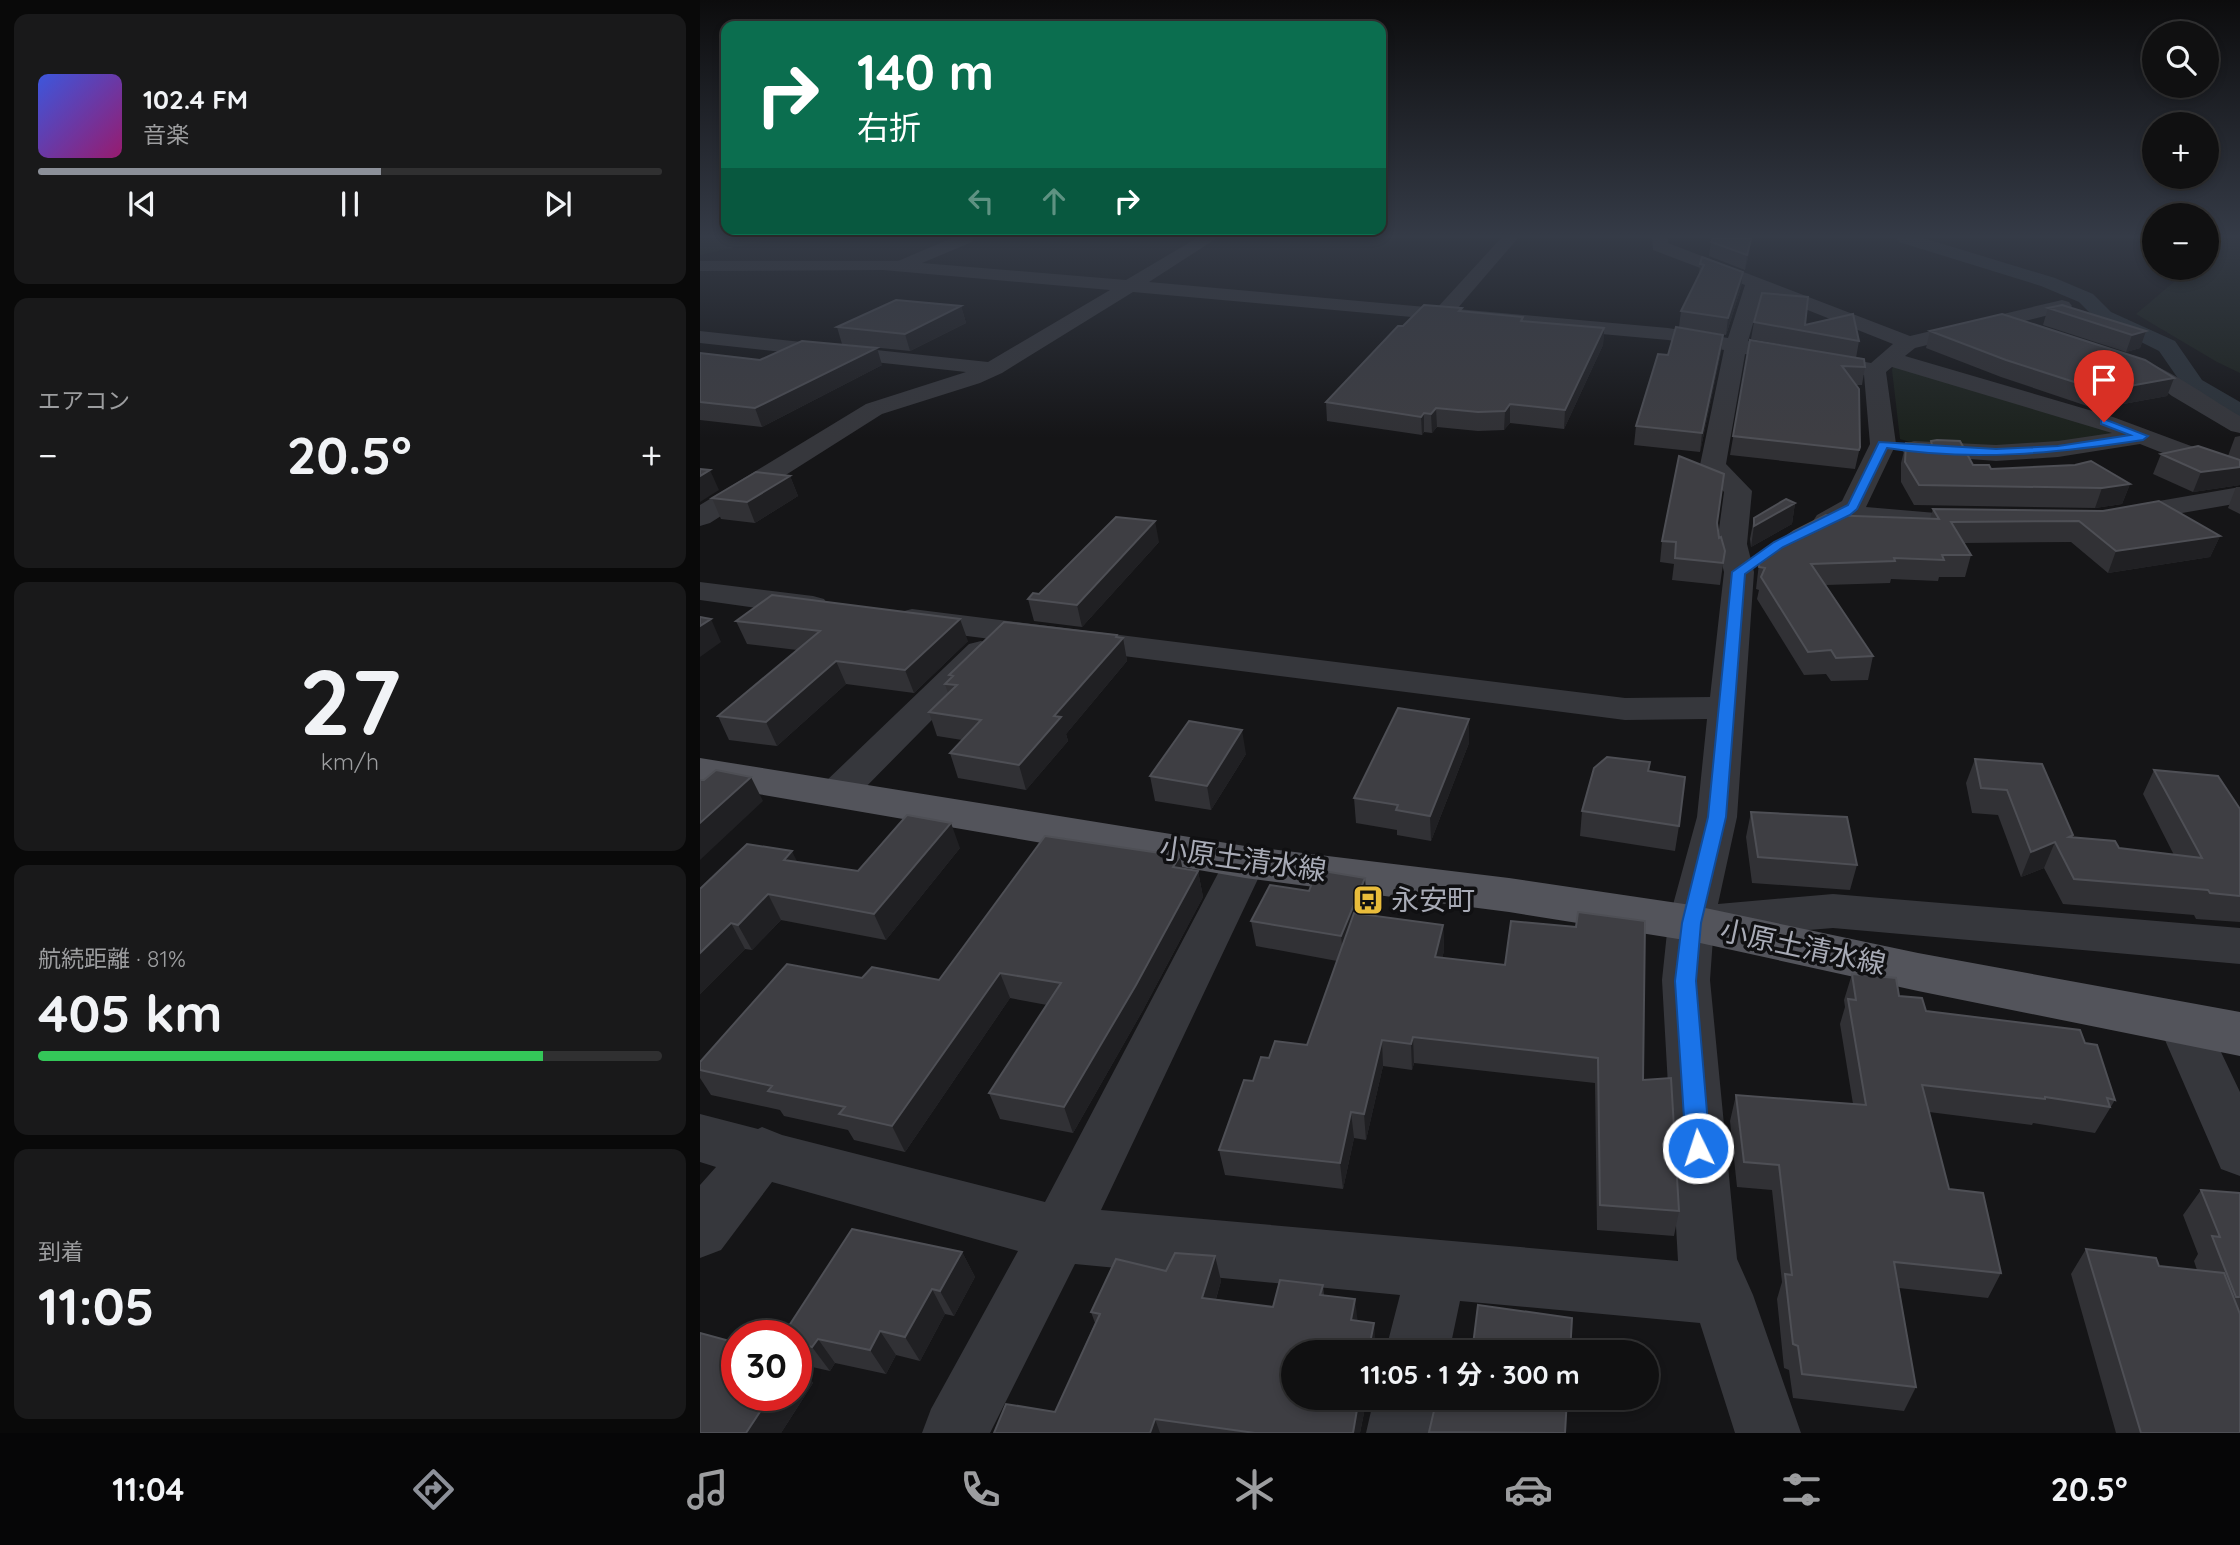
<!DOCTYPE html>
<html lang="ja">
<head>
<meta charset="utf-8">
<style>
	body { margin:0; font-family:Quicksand,"Noto Sans JP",sans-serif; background:#19191a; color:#f1f3f6; height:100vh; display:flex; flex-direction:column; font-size:26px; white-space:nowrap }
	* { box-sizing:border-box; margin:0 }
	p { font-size:23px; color:#9c9d9f }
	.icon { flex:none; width:38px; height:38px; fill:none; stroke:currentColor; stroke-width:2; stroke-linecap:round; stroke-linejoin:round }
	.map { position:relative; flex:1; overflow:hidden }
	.side { display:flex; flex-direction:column; gap:14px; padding:14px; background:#090909; width:700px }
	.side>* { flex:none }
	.hud { position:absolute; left:21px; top:21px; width:665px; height:214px; border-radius:14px; box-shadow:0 4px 10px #0003,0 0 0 2px #303031; background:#0b6e4f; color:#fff; overflow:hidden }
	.controls { position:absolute; left:1442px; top:21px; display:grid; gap:14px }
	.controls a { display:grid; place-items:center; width:77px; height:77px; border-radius:50%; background:#101011; box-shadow:0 4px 10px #0003,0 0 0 2px #303031; font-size:35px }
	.speed { position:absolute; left:21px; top:1320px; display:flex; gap:14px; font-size:35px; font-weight:700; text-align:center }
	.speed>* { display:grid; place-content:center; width:91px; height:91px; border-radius:50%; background:#101011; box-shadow:0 4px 10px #0003,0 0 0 2px #303031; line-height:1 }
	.speed .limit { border:10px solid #d22; background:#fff; color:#111 }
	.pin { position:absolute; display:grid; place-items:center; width:60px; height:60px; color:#fff; margin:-72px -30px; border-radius:50% 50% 50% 0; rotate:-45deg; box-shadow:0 0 7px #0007 }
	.pin .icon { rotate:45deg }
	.me { position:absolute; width:77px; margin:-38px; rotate:356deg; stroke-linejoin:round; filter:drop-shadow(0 0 5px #0008) }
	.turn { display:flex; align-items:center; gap:24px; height:147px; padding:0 21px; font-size:32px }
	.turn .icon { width:91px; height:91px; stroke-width:2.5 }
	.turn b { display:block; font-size:49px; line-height:60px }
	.lanes { display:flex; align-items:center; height:66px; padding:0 21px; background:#0003; justify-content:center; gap:35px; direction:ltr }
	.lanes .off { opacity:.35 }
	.big { font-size:52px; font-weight:700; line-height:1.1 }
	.side .widget { flex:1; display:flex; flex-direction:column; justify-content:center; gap:10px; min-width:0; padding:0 24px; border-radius:14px; background:#19191a }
	.side .dial { align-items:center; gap:0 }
	.dial b { font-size:91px; line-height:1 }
	.song { display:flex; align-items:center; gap:21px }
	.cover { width:84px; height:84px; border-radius:10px; background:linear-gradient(135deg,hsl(230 70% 55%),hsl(320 70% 35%)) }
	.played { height:7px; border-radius:4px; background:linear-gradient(90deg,#8c9099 55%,#303031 55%) }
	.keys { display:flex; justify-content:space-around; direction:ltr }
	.heat { display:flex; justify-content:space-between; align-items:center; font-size:38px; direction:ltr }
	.charge { height:10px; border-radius:5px; background:linear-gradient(90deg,#34c759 81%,#303031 0) }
	.trip { position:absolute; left:581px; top:1340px; width:378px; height:70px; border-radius:35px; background:#101011; box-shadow:0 4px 10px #0003,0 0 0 2px #303031; font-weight:700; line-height:70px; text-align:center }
	.menu { display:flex; height:112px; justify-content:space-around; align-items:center; background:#060607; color:#9c9d9f }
	.menu .icon { width:49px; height:49px }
	.menu .selected { color:#8c9099 }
	.menu b { font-size:32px; color:#f1f3f6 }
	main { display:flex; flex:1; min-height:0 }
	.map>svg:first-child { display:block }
	.green { fill:#1c221d }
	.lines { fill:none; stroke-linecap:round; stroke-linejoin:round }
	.canal { fill:#2c333a; fill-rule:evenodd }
	.minor { fill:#36373c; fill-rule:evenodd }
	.major { fill:#53545b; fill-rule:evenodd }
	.wall { fill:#313135 }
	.shaded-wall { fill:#202023 }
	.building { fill:#3e3e43; stroke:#4e4f55; stroke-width:2 }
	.route { fill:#1a73e8; stroke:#114b97; stroke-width:2 }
	.labels { text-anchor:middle; stroke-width:7; stroke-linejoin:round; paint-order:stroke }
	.near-street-label { font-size:28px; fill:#a8abb6; stroke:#101012 }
	.near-poi-label { font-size:28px; fill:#a8abb6; stroke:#101012; text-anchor:start }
</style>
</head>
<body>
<main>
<section class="side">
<div class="widget">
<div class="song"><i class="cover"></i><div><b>102.4 FM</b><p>音楽</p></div></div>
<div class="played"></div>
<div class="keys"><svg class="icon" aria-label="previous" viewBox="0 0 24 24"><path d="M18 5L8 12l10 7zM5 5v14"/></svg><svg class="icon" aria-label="pause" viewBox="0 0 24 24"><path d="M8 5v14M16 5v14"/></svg><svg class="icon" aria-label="next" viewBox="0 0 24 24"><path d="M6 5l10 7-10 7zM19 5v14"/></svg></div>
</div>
<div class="widget"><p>エアコン</p>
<div class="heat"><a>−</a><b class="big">20.5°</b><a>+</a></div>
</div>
<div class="widget dial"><b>27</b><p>km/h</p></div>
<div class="widget"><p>航続距離 · 81%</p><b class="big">405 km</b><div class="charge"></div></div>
<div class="widget"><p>到着</p><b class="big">11:05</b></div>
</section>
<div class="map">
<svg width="1540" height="1433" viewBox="0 0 1540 1433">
	<rect width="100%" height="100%" fill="#151517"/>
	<path class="green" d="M0 238H78L0 255Z
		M1507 238H1530L1540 241V373L1517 362 1436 314 1481 276V268H1507Z
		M1193 366 1416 433 1348 446 1216 444 1200 439 1192 370Z"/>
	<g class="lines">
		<path class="canal" d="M1196 238H1223L1355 278 1393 294 1411 312 1475 341 1502 380 1540 402V421L1531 418 1486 390 1459 351 1397 320 1379 302 1341 286 1199 242Z"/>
		<path class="minor" d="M252 238H274L272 242 222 263 426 280 497 238H517L449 282 737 308 801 238H818L757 309 968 328 1028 338 1045 285 953 250 952 238H968V243L1210 336 1362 300 1369 302 1372 306 1369 310 1215 348 1205 356 1413 417 1534 462 1538 468 1534 474 1525 476 1516 474 1440 444 1358 457 1296 461 1205 454 1201 449 1205 444 1214 441 1296 445 1358 441 1412 433 1192 367 1186 372 1196 444 1166 507 1236 513 1240 519 1236 525 1226 528 1146 522 1127 530 1117 527 1113 521 1117 515 1142 501 1170 444 1164 375 1045 354 1026 464 1052 491 1047 544 1054 572 1037 817 1018 904 1133 894 1540 928V964L1133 928 1013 938 1010 980 1037 1259 1053 1295 1101 1433H1035L1000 1323 760 1301 749 1353H685L700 1295 375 1264 290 1433H222L231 1409 318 1251 72 1182 21 1250 0 1258V1185L16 1167 0 1162V1114L58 1129 62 1127 82 1135 345 1202 524 862 530 851 545 847 560 851 566 862 401 1210 978 1261 962 980 968 923 997 817 1007 719 925 720 212 629 200 626 196 619 200 612 212 609 925 698 1010 697 1024 572 1017 544 1024 492 1000 465 1024 350 968 340 433 292 302 373 280 383 182 414 10 523 0 526V505L166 404 266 372 0 343V331L288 362 410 290 183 270 0 271V261H198ZM1062 292 1193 344 1171 363 1048 341Z
			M1429 356C1467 366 1505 396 1540 416V433L1531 431 1472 396 1447 377 1421 368 1418 363 1421 358Z
			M1540 487V503L1424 523 1414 521 1410 515 1414 509 1424 507Z
			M0 582 113 596 124 599 129 606 124 613 113 616 0 600Z
			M281 641 293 644 298 651 293 658 152 801 138 805 124 801 118 792 124 783 269 644Z
			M1483 1004 1501 1010 1540 1092V1176L1521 1169 1458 1024 1465 1010Z
			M674 1398H740L732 1433H666Z"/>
		<path class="major" d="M0 758 545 846 809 878 991 905 1218 953 1540 1012V1056L1218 991 991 941 809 912 545 878 0 784Z"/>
	</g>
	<path class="wall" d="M1051 239 1049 253 1045 270 1009 256 1011 242Z
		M1000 264 1043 272 1041 287 1026 335 979 327 981 311 999 275Z
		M261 306 266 323 210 351 142 344 137 327Z
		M762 308V312L823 321 904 328 903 345 864 429 810 423 804 430 778 431 737 427 732 433 724 432 722 435 627 421 626 402 703 326Z
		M1348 308 1446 331 1440 348 1426 352 1343 325Z
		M1054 322 1105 325 1159 341 1156 358 1051 339Z
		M1230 331 1474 378 1467 396 1396 409 1301 377 1226 348Z
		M1023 335 1021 352 1000 452 934 445 936 426 968 355Z
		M1050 340 1165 367 1162 385H1156L1160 447 1155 469 1030 455Z
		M0 353 60 360 182 365 62 427 0 420Z
		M1540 436V485L1493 492 1453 474 1461 454 1528 456 1535 437Z
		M1231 441 1273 465 1291 469 1430 484 1422 504 1395 508 1214 505 1201 482V463L1206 443 1230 445Z
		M90 476 98 496 55 523 21 519 12 498Z
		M1536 487H1540V514L1528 508Z
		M1095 503 1092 524 1051 547 1050 539 1054 518Z
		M1233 509 1403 511 1520 536 1510 557 1408 573 1371 542 1264 543 1271 555 1265 577H1239L1238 581 1191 579 1190 583 1126 585 1173 656 1168 680 1131 681 1126 674 1104 675 1057 599 1059 590 1056 589 1060 555 1230 519Z
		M1017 523 1019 538 1025 551 1020 585 972 580 974 564 960 562 962 541Z
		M459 542 382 627 334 621 328 599Z
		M36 621 268 641 214 693 146 684 77 746 29 740 18 716 97 650 47 644Z
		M418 637 423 638 427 661 366 734 368 741 326 790 258 778 250 753 262 740 237 736 229 712 248 693 245 684 250 678 249 675Z
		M769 743 731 841 697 835V830L656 823 654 798Z
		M546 754 511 810 455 801 450 776Z
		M1275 759 1372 837 1419 848 1474 855 1443 794 1454 770 1540 809V922L1496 919 1494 915 1363 904 1344 868 1321 877 1298 815 1272 813 1266 783Z
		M950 762 949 771 979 826 975 851 880 836 882 811Z
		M1051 812 1157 865 1150 890 1052 883 1046 837Z
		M260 848 186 940 81 920 52 950 45 949 0 994V889L97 862 158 871Z
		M498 871 503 897 443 1010 373 1133 300 1119 289 1093 347 1005 310 998 205 1152 154 1140 148 1130 84 1116 80 1110 11 1095 0 1078V1062L162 978 239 980Z
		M667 903 663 915 743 925 744 951 742 958 943 1080 979 1211 974 1236 897 1230 895 1083 714 1063 712 1070 683 1066 666 1140 654 1138 643 1189 525 1175 519 1150 553 1081 569 1058 607 1045 637 961 556 946 551 921Z
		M1152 974 1199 996 1226 1011 1385 1043 1415 1100 1395 1133 1333 1123 1332 1125 1229 1112 1249 1189 1301 1273 1288 1298 1199 1288 1216 1387 1204 1411 1093 1398 1089 1370 1084 1368 1077 1299 1082 1282 1072 1190 1037 1187 1030 1121 1036 1095 1153 1104 1140 1024 1145 1007 1144 1000Z
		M1501 1190 1540 1193V1433H1416L1371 1274 1386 1249 1459 1266 1497 1270 1494 1261 1498 1254 1483 1215Z
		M262 1252 275 1277 254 1316 245 1314 220 1361 196 1355 186 1374 135 1363 130 1371 99 1364 113 1383 81 1433H0L96 1395V1335Z
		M515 1256 521 1281 516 1299 573 1307 623 1285 624 1295 658 1321 676 1348 593 1398H667L660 1433H294L355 1412 395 1323 391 1312 466 1271Z"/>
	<path class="shaded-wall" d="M1051 239 1049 253 1045 270 1047 255Z
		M1043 272 1041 287 1026 335 1028 318Z
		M261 306 266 323 210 351 205 334Z
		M904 328 903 345 864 429 865 410Z
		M1446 331 1440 348 1426 352 1432 335Z
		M1023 335 1021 352 1000 452 1002 433Z
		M177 348 182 365 62 427 55 408Z
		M1474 378 1467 396 1396 409 1402 391Z
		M810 404V423L804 430 805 411Z
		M736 408 737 427 732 433 731 414Z
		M724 413V432L722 435 721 417Z
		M1540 467V485L1493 492 1501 472Z
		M10 470 19 490 0 502V476Z
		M90 476 98 496 55 523 47 502Z
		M1430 484 1422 504 1395 508 1402 488Z
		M1095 503 1092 524 1051 547 1054 526Z
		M455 521 459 542 382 627 377 605Z
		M1520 536 1510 557 1408 573 1416 551Z
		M11 619 21 642 0 657V626Z
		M260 619 268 641 214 693 205 670Z
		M417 635 419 642 423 638 427 661 366 734 368 741 326 790 319 765 354 716Z
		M136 661 146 684 77 746 66 722Z
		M769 719V743L731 841 730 816Z
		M542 730 546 754 511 810 507 786Z
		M51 777 63 801 0 860V823Z
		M251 823 260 848 186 940 174 914Z
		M1355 842 1344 868 1321 877 1331 852Z
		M92 851 104 876 84 860Z
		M480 856 485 881 473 867Z
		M498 871 503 897 443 1010 373 1133 364 1107Z
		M665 878 667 903 644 962 641 936Z
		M68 894 81 920 52 950 38 925Z
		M31 923 45 949 0 994V953Z
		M743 925 744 951 735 983V957Z
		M300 973 310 998 205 1152 192 1126Z
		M713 1037 714 1063 712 1070 711 1044Z
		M682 1040 683 1066 666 1140 664 1114Z
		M651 1112 654 1138 643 1189 640 1163Z
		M262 1252 275 1277 254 1316 240 1291Z
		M515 1256 521 1281 509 1322 502 1298Z
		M232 1289 245 1314 220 1361 205 1337Z
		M655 1299 658 1324 651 1320Z
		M674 1323 676 1348 675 1353H668Z
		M180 1331 196 1355 186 1374 170 1350Z
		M118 1339 135 1363 130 1371 112 1347Z
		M96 1360 113 1383 81 1433H46L71 1395H96Z
		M659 1398H667L660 1433H653Z
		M455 1419 460 1433H450Z"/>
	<path class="building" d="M1013 238H1048L1051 239 1047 255 1011 242Z
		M1002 257 1043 272 1028 318 981 311 1004 265 1000 264Z
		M1062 293 1108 297 1105 325 1153 314 1159 341 1054 322Z
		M196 300 261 306 205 334 137 327Z
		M724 305 762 308 759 311 823 317 821 321 904 328 865 410 810 404 805 411 778 412 736 408 731 414 724 413 721 417 626 402 698 326H703Z
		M1362 305 1446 331 1432 335 1348 308Z
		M1302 314 1445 360 1474 378 1402 391 1306 360 1230 331Z
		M976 327 1023 335 1002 433 936 426 958 354 968 355Z
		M1050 340 1164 359 1165 367 1142 366 1159 389 1160 447 1159 450 1033 436Z
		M102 341 177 348 55 408 0 402V353L60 360Z
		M1237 440 1260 441 1273 465H1289L1291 469 1375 465 1391 461 1430 484 1402 488 1219 485 1205 462 1206 443 1232 445 1231 441Z
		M1498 446 1540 460V467L1501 472 1461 454Z
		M979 456 1024 474 1017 523 1019 538 1021 537 1025 551 1023 563 975 558 976 542 962 541Z
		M0 469 10 470 0 476Z
		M56 472 90 476 47 502 12 498Z
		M1086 499 1095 503 1054 526V518Z
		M1459 501 1520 536 1416 551 1379 521 1251 522 1271 555H1242L1244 560 1194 558 1195 561 1111 564 1173 656 1136 658 1131 650 1108 652 1061 577 1065 568 1059 567 1060 555 1094 531 1126 515 1239 519 1233 509 1403 511Z
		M416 517 455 521 377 605 328 599 333 593 339 594Z
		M72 595 260 619 205 670 136 661 66 722 18 716 120 631 36 621Z
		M0 617 11 619 0 626Z
		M304 622 417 635 416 637 423 638 354 716 361 717 319 765 250 753 281 720 229 712 257 685 245 684 253 676 249 675Z
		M698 708 769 719 730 816 696 810 698 805 654 798Z
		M489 721 542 730 507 786 450 776Z
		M907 757 950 762 948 771 985 777 979 826 882 811 894 768Z
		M1275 759 1342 764 1373 835 1369 837 1415 841 1419 848 1502 858 1454 770 1518 776 1540 809V896L1510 893 1508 890 1374 879 1355 842 1331 852 1307 790 1281 788Z
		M16 770 51 777 0 823V780H4Z
		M1051 812 1147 817 1157 865 1058 857Z
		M207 815 251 823 174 914 68 894 38 925 31 923 0 953V889L47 844 92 851 84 860 158 871Z
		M345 836 480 856 473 867 498 871 436 985 364 1107 289 1093 361 983 300 973 192 1126 139 1114 145 1107 68 1091 72 1086 0 1070V1062L87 964 162 978 172 967 239 980Z
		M617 870 665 878 641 936 551 921 570 885 609 891Z
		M878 912 945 921 943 1080 971 1078 979 1211 900 1205 898 1058 713 1037 711 1044 682 1040 664 1114 651 1112 640 1163 519 1150 544 1080 553 1081 561 1057 569 1058 575 1041 607 1045 654 913 743 925 735 957 805 965 811 921 876 927Z
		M1152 974 1196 978 1199 996 1222 998 1226 1011 1380 1030 1385 1043 1397 1045 1415 1100 1407 1098 1410 1107 1345 1097V1099L1222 1085 1249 1189 1283 1193 1301 1273 1194 1262 1216 1387 1102 1374 1098 1346 1093 1344 1085 1274 1092 1275 1079 1165 1044 1162 1036 1095 1166 1105 1148 999 1156 1000Z
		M1501 1190 1540 1193V1297H1536L1512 1236 1520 1237Z
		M152 1229 262 1252 240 1291 232 1289 205 1337 180 1331 170 1350 118 1339 112 1347 96 1343V1335H83Z
		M1386 1249 1456 1258 1459 1266 1524 1273 1540 1314V1433H1441Z
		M475 1253 515 1256 502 1298 573 1307 580 1280 623 1285 620 1295 655 1299 651 1320 674 1323 668 1353H593V1398H659L653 1433H555L455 1419 450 1433H294L306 1404 355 1412 400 1314 391 1312 416 1259 466 1271Z
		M778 1305 872 1318 870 1353H772Z
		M0 1333 37 1343V1395H71L46 1433H0Z
		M737 1398H867L865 1433 729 1432Z"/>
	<linearGradient id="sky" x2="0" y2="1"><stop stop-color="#0c0c0d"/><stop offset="0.54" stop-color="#353b47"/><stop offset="1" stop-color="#353b47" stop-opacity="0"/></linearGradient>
	<rect width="1540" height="438" fill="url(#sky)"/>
	<path class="route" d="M1404 419 1448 436 1443 440C1357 453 1273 462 1187 448L1157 509 1150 515 1083 547 1045 574 1026 817 1001 923 996 981 1010 1148 1007 1155 998 1159 990 1155 986 1148 975 981 982 923 1008 817 1032 572 1074 542 1148 505 1179 442 1296 449 1358 446 1430 435 1401 424V420Z"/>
	<defs>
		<g id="bus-square" transform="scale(1.575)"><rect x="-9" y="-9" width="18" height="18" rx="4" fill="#e9bc3b" stroke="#101012"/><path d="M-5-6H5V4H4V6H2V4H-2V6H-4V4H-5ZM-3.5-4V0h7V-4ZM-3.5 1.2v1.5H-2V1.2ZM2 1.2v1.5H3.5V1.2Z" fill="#111"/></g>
	</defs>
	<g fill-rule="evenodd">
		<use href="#bus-square" x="668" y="900"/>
	</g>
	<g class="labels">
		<g class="near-street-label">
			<text transform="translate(543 859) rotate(8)" y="10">小原土清水線</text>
			<text transform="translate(1103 947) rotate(12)" y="10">小原土清水線</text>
		</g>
		<g class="near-poi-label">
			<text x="691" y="910">永安町</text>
		</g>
	</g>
</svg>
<div class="controls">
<a><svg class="icon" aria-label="search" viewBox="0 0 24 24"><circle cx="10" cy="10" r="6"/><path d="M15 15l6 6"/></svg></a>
<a>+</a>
<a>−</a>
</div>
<div class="speed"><div class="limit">30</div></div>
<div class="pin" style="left:1404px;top:422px;background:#d93025"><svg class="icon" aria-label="arrive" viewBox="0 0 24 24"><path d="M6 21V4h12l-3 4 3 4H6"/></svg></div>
<svg class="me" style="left:998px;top:1148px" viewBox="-20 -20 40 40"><circle r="17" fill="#1a73e8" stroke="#fff" stroke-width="3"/><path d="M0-11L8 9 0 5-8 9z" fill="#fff"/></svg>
<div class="trip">11:05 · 1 分 · 300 m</div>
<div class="hud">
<div class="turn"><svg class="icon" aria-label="right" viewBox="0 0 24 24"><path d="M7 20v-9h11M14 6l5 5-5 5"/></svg><div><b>140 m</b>右折</div></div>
<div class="lanes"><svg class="icon off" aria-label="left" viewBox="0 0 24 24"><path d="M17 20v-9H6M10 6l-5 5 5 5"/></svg><svg class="icon off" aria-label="ahead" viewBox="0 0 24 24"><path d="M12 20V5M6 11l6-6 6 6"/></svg><svg class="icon" aria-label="right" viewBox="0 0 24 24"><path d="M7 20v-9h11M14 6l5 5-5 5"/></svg></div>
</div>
</div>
</main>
<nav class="menu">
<b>11:04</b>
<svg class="icon selected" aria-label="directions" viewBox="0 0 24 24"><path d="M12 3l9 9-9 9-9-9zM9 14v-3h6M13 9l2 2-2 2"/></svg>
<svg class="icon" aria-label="music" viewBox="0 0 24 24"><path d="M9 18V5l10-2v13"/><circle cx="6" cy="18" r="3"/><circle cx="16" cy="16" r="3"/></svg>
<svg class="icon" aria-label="phone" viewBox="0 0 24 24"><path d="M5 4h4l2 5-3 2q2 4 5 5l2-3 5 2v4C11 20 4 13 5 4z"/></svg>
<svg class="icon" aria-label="climate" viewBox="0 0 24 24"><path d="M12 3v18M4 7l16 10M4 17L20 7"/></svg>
<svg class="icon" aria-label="car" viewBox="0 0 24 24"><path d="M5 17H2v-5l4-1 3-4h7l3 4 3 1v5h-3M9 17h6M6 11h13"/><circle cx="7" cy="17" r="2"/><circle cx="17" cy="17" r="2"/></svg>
<svg class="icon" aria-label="filters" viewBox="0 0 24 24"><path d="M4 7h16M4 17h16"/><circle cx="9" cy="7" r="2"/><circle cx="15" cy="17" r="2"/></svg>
<b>20.5°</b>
</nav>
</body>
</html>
